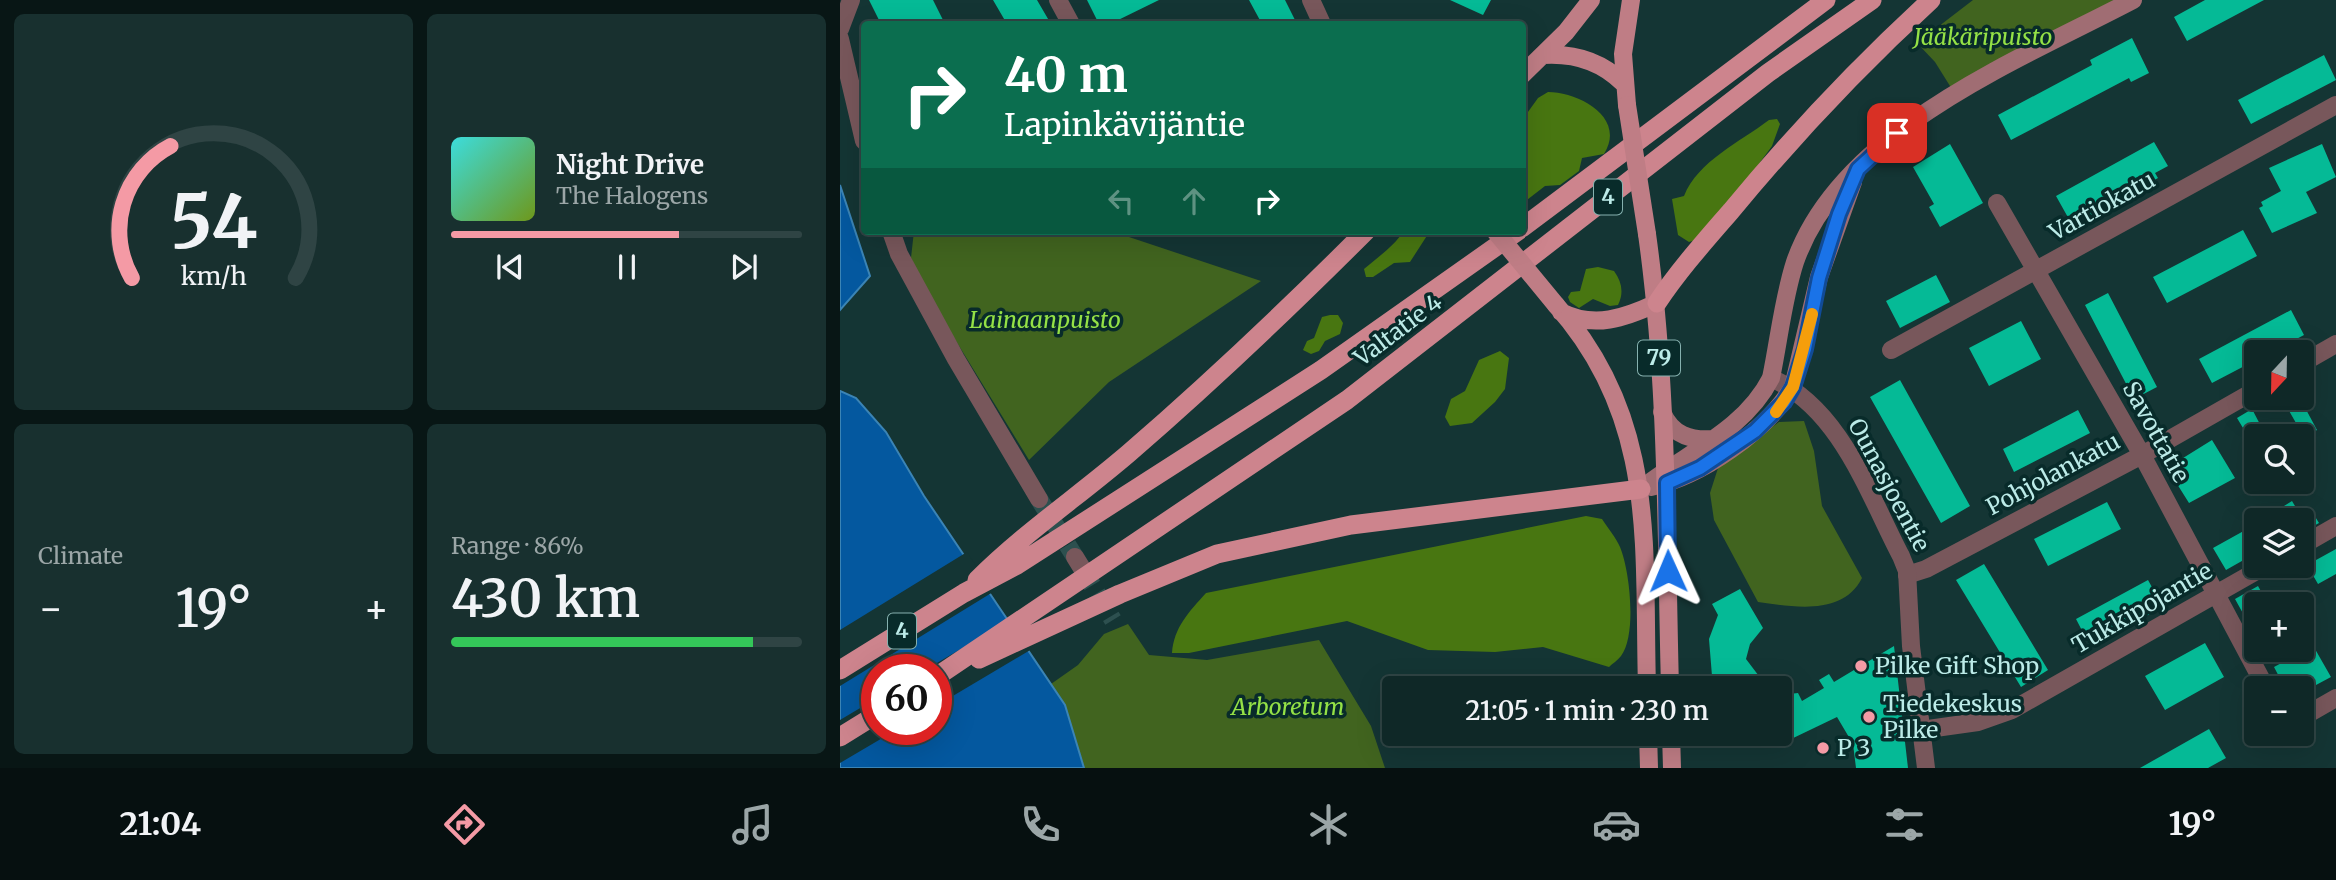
<!DOCTYPE html>
<html lang="en">
<head>
<meta charset="utf-8">
<style>
	body { margin:0; font-family:Merriweather,serif; background:#18302f; color:#f1f3f6; height:100vh; display:flex; flex-direction:column; font-size:26px; white-space:nowrap }
	* { box-sizing:border-box; margin:0 }
	p { font-size:23px; color:#9ba6a7 }
	.icon { flex:none; width:38px; height:38px; fill:none; stroke:currentColor; stroke-width:2; stroke-linecap:round; stroke-linejoin:round }
	.map { position:relative; flex:1; overflow:hidden }
	.sheet { display:flex; flex-direction:column; gap:14px; padding:14px; background:#081615; width:840px }
	.sheet>* { flex:none }
	.guide { position:absolute; left:21px; top:21px; width:665px; height:214px; border-radius:7px; box-shadow:0 7px 28px #0002,0 0 0 2px #2f4444; background:#0b6e4f; color:#fff; overflow:hidden }
	.needle { width:46px; rotate:202deg }
	.tools { position:absolute; left:1404px; top:340px; display:grid; gap:14px }
	.tools a { display:grid; place-items:center; width:70px; height:70px; border-radius:7px; background:#0f2827; box-shadow:0 7px 28px #0002,0 0 0 2px #2f4444; font-size:35px }
	.speed { position:absolute; left:21px; top:654px; display:flex; gap:14px; font-size:35px; font-weight:700; text-align:center }
	.speed>* { display:grid; place-content:center; width:91px; height:91px; border-radius:50%; background:#0f2827; box-shadow:0 7px 28px #0002,0 0 0 2px #2f4444; line-height:1 }
	.speed .limit { border:10px solid #d22; background:#fff; color:#111 }
	.pin { position:absolute; display:grid; place-items:center; width:60px; height:60px; color:#fff; margin:-30px; border-radius:14px; box-shadow:0 4px 10px #0006 }
	.me { position:absolute; width:77px; margin:-38px; rotate:359deg; stroke-linejoin:round; filter:drop-shadow(0 0 5px #0008) }
	.turn { display:flex; align-items:center; gap:24px; height:147px; padding:0 28px; font-size:32px }
	.turn .icon { width:91px; height:91px; stroke-width:2.5 }
	.turn b { display:block; font-size:49px; line-height:60px }
	.lanes { display:flex; align-items:center; height:66px; padding:0 28px; background:#0003; justify-content:center; gap:35px; direction:ltr }
	.lanes .off { opacity:.35 }
	.big { font-size:52px; font-weight:600; line-height:1.1 }
	.sheet .widget { flex:1; display:flex; flex-direction:column; justify-content:center; gap:10px; min-width:0; padding:0 24px; border-radius:10px; background:#18302f }
	.sheet .dial { align-items:center; gap:0 }
	.dial svg { height:182px; overflow:visible; fill:none; stroke:#2f4444; stroke-width:7; stroke-linecap:round; text-anchor:middle }
	.dial text { fill:#f1f3f6; stroke:none }
	.song { display:flex; align-items:center; gap:21px }
	.cover { width:84px; height:84px; border-radius:10px; background:linear-gradient(135deg,hsl(180 70% 55%),hsl(80 70% 35%)) }
	.played { height:7px; border-radius:4px; background:linear-gradient(90deg,#f49aa5 65%,#2f4444 65%) }
	.keys { display:flex; justify-content:space-around; direction:ltr }
	.heat { display:flex; justify-content:space-between; align-items:center; font-size:38px; direction:ltr }
	.charge { height:10px; border-radius:5px; background:linear-gradient(90deg,#34c759 86%,#2f4444 0) }
	.sheet .tiles { flex:1; display:grid; gap:14px; grid-template-columns:repeat(2,1fr) }
	.trip { position:absolute; left:542px; top:676px; width:410px; height:70px; border-radius:7px; background:#0f2827; box-shadow:0 7px 28px #0002,0 0 0 2px #2f4444; font-weight:600; line-height:70px; text-align:center }
	.tab-bar { display:flex; height:112px; justify-content:space-around; align-items:center; background:#061010; color:#9ba6a7 }
	.tab-bar .icon { width:49px; height:49px }
	.tab-bar .on { color:#f49aa5 }
	.tab-bar b { font-size:32px; color:#f1f3f6 }
	main { display:flex; flex:1; min-height:0 }
	.map>svg:first-child { display:block }
	.green { fill:#41641f }
	.forest { fill:#487611 }
	.water { fill:#04589f; stroke:#3b84b5; stroke-width:2; fill-rule:evenodd }
	.pier { fill:#143534 }
	.building { fill:#05ba96 }
	.lines { fill:none; stroke-linecap:round; stroke-linejoin:round }
	.minor-tunnel { stroke:#2d504f; stroke-width:18; stroke-dasharray:18 9; stroke-linecap:butt }
	.minor { stroke:#78575b; stroke-width:18 }
	.tertiary { stroke:#78575b; stroke-width:18 }
	.secondary { stroke:#a06d73; stroke-width:18 }
	.primary { stroke:#bf7d85; stroke-width:18 }
	.trunk { stroke:#cd848d; stroke-width:19 }
	.primary-bridge { stroke:#bf7d85; stroke-width:18 }
	.route-casing { stroke:#114b97; stroke-width:18 }
	.route { stroke:#1a73e8; stroke-width:12 }
	.slow { stroke:#f59e0b; stroke-width:12 }
	.poi-dot { fill:#f49aa5; stroke:#082b2a; stroke-width:2.5 }
	.labels { text-anchor:middle; stroke-width:7; stroke-linejoin:round; paint-order:stroke }
	.shield { fill:#082b2a; stroke:#86b1af; stroke-width:2 }
	.shield-label { font-size:21px; font-weight:bold; fill:#bcebe8 }
	.park-label { font-size:23px; font-style:italic; fill:#94e146; stroke:#082b2a }
	.street-label { font-size:23px; fill:#bcebe8; stroke:#082b2a }
	.poi-label { font-size:23px; fill:#bcebe8; stroke:#082b2a; text-anchor:start }
</style>
</head>
<body>
<main>
<section class="sheet">
<div class="tiles">
<div class="widget dial"><svg viewBox="0 0 100 80">
<path d="M14 69A42 42 0 1 1 86 69"/>
<path d="M14 69A42 42 0 0 1 31 11" stroke="#f49aa5"/>
<text x="50" y="56" font-size="32" font-weight="700">54</text>
<text x="50" y="72" font-size="11">km/h</text>
</svg></div>
<div class="widget">
<div class="song"><i class="cover"></i><div><b>Night Drive</b><p>The Halogens</p></div></div>
<div class="played"></div>
<div class="keys"><svg class="icon" aria-label="previous" viewBox="0 0 24 24"><path d="M18 5L8 12l10 7zM5 5v14"/></svg><svg class="icon" aria-label="pause" viewBox="0 0 24 24"><path d="M8 5v14M16 5v14"/></svg><svg class="icon" aria-label="next" viewBox="0 0 24 24"><path d="M6 5l10 7-10 7zM19 5v14"/></svg></div>
</div>
<div class="widget"><p>Climate</p>
<div class="heat"><a>−</a><b class="big">19°</b><a>+</a></div>
</div>
<div class="widget"><p>Range · 86%</p><b class="big">430 km</b><div class="charge"></div></div>
</div>
</section>
<div class="map">
<svg width="1496" height="768" viewBox="0 0 1496 768">
	<rect width="100%" height="100%" fill="#143534"/>
	<path class="green" d="M1133 0H1274L1115 94 1095 62 1077 43Z
		M74 231H271L421 281 269 382 189 460 97 310 71 258Z
		M964 421 974 451 982 506 1022 578C1003 616 954 607 918 602L874 520 870 493 879 465 939 422Z
		M288 624 309 655 367 660 479 640 531 726 545 768H244L225 705 211 684 238 665 264 634Z"/>
	<path class="forest" d="M708 92C738 92 787 117 764 154L742 158 739 171 720 185 705 186 683 203V119L698 98Z
		M937 119 940 124 932 146 910 176 856 240 849 242 838 235 832 199 844 196C858 161 900 142 929 120Z
		M564 231H590L570 262 554 263 533 277H526L524 269C538 257 553 247 564 231Z
		M758 267 774 271C782 282 784 293 778 305L770 306 753 299 739 308 730 302 728 297 731 292 740 291 746 269Z
		M490 315H498L503 323 500 334 485 341 479 351 471 354 463 350 467 341 474 338 482 317Z
		M660 351 669 358 665 389 655 402 632 423 610 426 605 417 611 399 625 391 639 360Z
		M746 516 762 519C768 528 776 538 780 547 790 571 797 635 781 656 778 660 772 664 769 667L703 647 655 652 588 650 507 621 349 653H332C334 627 349 612 366 593Z"/>
	<path class="water" d="M0 185 30 276 0 310Z
		M0 391 16 398 46 432 84 496 225 705 244 768H0ZM37 670H96V730H37Z"/>
	<path class="pier" d="M127 552 153 592 0 686V630Z
		M172 619 192 649 96 706V670H85Z
		M37 698V730H56L0 763V720Z"/>
	<path class="building" d="M29 0H93L105 24H41Z
		M153 0H197L211 24H167Z
		M247 0H319L270 24H259Z
		M409 0H445L457 24H422Z
		M610 0H651L643 15Z
		M1365 0H1424L1347 41 1334 17Z
		M1292 38 1309 73 1291 82 1289 78 1171 140 1158 115 1252 65 1250 60Z
		M1484 55 1496 80 1411 124 1398 100Z
		M1314 142 1328 166 1315 173 1318 178 1295 191 1292 186 1266 201 1269 205 1244 220 1242 214 1230 221 1216 196Z
		M1110 144 1143 203 1100 227 1089 207 1094 204 1073 167Z
		M1482 144 1496 177 1466 192 1477 213 1432 233 1419 208 1423 206 1421 202 1441 191 1429 168Z
		M1403 230 1417 256 1327 303 1313 277Z
		M1096 275 1110 302 1060 328 1046 301Z
		M1268 293 1317 387 1294 399 1245 305Z
		M1451 310 1464 335 1432 352H1416V360L1372 383 1359 359Z
		M1181 321 1201 359 1149 386 1129 348Z
		M1060 380 1130 506 1101 523 1030 397Z
		M1462 402 1477 430 1464 437 1448 409Z
		M1412 409 1423 430 1409 438 1397 418Z
		M1238 410 1250 433 1174 472 1163 449Z
		M1372 440 1395 478 1349 503 1327 468Z
		M1452 501 1461 516 1471 510 1479 523 1461 533V520H1441L1436 511Z
		M1267 502 1281 529 1208 566 1194 539Z
		M1409 528 1416 540V553L1386 570 1373 548Z
		M1496 549V574L1478 584 1467 565Z
		M1144 564 1208 670 1181 687 1116 580Z
		M1308 580 1323 607 1250 646 1236 619Z
		M1418 586 1428 604H1416V611L1405 617 1395 599Z
		M900 589 923 628 910 644 906 659 928 688H878L872 676 869 639 878 615 872 604Z
		M1365 643 1384 677 1325 710 1305 676Z
		M1054 646 1068 768H1016L1013 744 997 717 947 741 940 728V695L958 693 962 701 984 688 979 680 989 674 994 682Z
		M1469 648 1471 652 1475 649 1491 677 1461 693V688H1445L1434 667Z
		M1369 729 1386 758 1368 768H1300Z"/>
	<g class="lines">
		<path class="minor-tunnel" d="M199 499 235 557
			M243 570 273 620"/>
		<path class="minor" d="M218 0 231 24
			M471 0 482 24
			M0 29 11 0
			M0 39 24 141
			M1157 203 1302 455 1426 688
			M51 231 59 254 116 359 199 499
			M1051 350 1496 105
			M1461 364 1496 344
			M1461 546 1496 526
			M235 557 243 570
			M1067 575 1086 569 1302 455 1416 390
			M1461 718 1496 698
			M1081 730 1138 722 1172 710 1427 565"/>
		<path class="tertiary" d="M931 378C1000 408 1028 493 1061 556L1067 571 1071 646 1086 768"/>
		<path class="secondary" d="M822 412C832 435 850 441 874 439
			M811 487C862 476 926 431 953 387L979 277 1013 182
			M801 489C846 453 904 431 931 378 939 340 943 299 955 262 1001 130 1179 60 1293 0"/>
		<path class="primary" d="M703 55C734 53 761 61 783 83
			M682 75 726 32 751 0
			M787 105 783 54 791 0
			M807 234C828 384 826 536 830 688
			M716 305C818 419 803 546 807 688
			M721 312C754 329 785 318 817 303
			M808 733 809 768
			M831 733 832 768"/>
		<path class="trunk" d="M682 228 986 0
			M817 303C839 270 865 241 891 211 953 136 1019 66 1091 0
			M137 580C184 533 239 496 289 453 371 382 449 308 526 231
			M139 659 280 594 377 554 511 525 801 489
			M0 670 124 593 177 565 481 370 678 231
			M96 677 507 400 928 73 1032 0
			M0 737 37 714"/>
		<path class="primary-bridge" d="M787 105 807 234
			M655 231 716 305"/>
	</g>
	<g class="lines">
		<g class="route-casing">
			<path id="route" d="M828 571 827 483 860 468 915 431 944 402 953 387 965 349 979 278 999 214 1018 169 1057 133"/>
		</g>
		<use href="#route" class="route"/>
		<path class="slow" d="M936 412 953 387 972 314"/>
	</g>
	<g class="poi-dot">
		<circle cx="1021" cy="666" r="7"/>
		<circle cx="1029" cy="717" r="7"/>
		<circle cx="983" cy="748" r="7"/>
	</g>
	<g class="labels">
		<g class="shield">
			<rect x="754" y="179.5" width="28" height="35" rx="5"/>
			<rect x="798" y="340.5" width="42" height="35" rx="5"/>
			<rect x="48" y="613.5" width="28" height="35" rx="5"/>
		</g>
		<g class="shield-label">
			<text x="768" y="204">4</text>
			<text x="819" y="365">79</text>
			<text x="62" y="638">4</text>
		</g>
		<g class="park-label">
			<text x="1143" y="45">Jääkäripuisto</text>
			<text x="205" y="328">Lainaanpuisto</text>
			<text x="448" y="715">Arboretum</text>
		</g>
		<g class="street-label">
			<text transform="translate(1262 206) rotate(-29)" y="8">Vartiokatu</text>
			<text transform="translate(558 330) rotate(-37)" y="8">Valtatie 4</text>
			<text transform="translate(1316 432) rotate(61)" y="8">Savottatie</text>
			<text transform="translate(1213 474) rotate(-28)" y="8">Pohjolankatu</text>
			<text transform="translate(1049 485) rotate(62)" y="8">Ounasjoentie</text>
			<text transform="translate(1302 608) rotate(-30)" y="8">Tukkipojantie</text>
		</g>
		<g class="poi-label">
			<text x="1035" y="674">Pilke Gift Shop</text>
			<text x="1043" y="712">Tiedekeskus<tspan x="1043" dy="26">Pilke</tspan></text>
			<text x="997" y="756">P 3</text>
		</g>
	</g>
</svg>
<div class="tools">
<a><svg class="needle" viewBox="-14 -14 28 28"><path d="M0-13l5 13h-10z" fill="#e53935"/><path d="M0 13l5-13h-10z" fill="#9ba6a7"/></svg></a>
<a><svg class="icon" aria-label="search" viewBox="0 0 24 24"><circle cx="10" cy="10" r="6"/><path d="M15 15l6 6"/></svg></a>
<a><svg class="icon" aria-label="layers" viewBox="0 0 24 24"><path d="M12 4l9 5-9 5-9-5zM3 14l9 5 9-5"/></svg></a>
<a>+</a>
<a>−</a>
</div>
<div class="speed"><div class="limit">60</div></div>
<div class="pin" style="left:1057px;top:133px;background:#d93025"><svg class="icon" aria-label="arrive" viewBox="0 0 24 24"><path d="M6 21V4h12l-3 4 3 4H6"/></svg></div>
<svg class="me" style="left:828px;top:571px" viewBox="-20 -20 40 40"><path d="M0-17L14 15 0 8-14 15z" fill="#1a73e8" stroke="#fff" stroke-width="4"/></svg>
<div class="trip">21:05 · 1 min · 230 m</div>
<div class="guide">
<div class="turn"><svg class="icon" aria-label="right" viewBox="0 0 24 24"><path d="M7 20v-9h11M14 6l5 5-5 5"/></svg><div><b>40 m</b>Lapinkävijäntie</div></div>
<div class="lanes"><svg class="icon off" aria-label="left" viewBox="0 0 24 24"><path d="M17 20v-9H6M10 6l-5 5 5 5"/></svg><svg class="icon off" aria-label="ahead" viewBox="0 0 24 24"><path d="M12 20V5M6 11l6-6 6 6"/></svg><svg class="icon" aria-label="right" viewBox="0 0 24 24"><path d="M7 20v-9h11M14 6l5 5-5 5"/></svg></div>
</div>
</div>
</main>
<nav class="tab-bar">
<b>21:04</b>
<svg class="icon on" aria-label="directions" viewBox="0 0 24 24"><path d="M12 3l9 9-9 9-9-9zM9 14v-3h6M13 9l2 2-2 2"/></svg>
<svg class="icon" aria-label="music" viewBox="0 0 24 24"><path d="M9 18V5l10-2v13"/><circle cx="6" cy="18" r="3"/><circle cx="16" cy="16" r="3"/></svg>
<svg class="icon" aria-label="phone" viewBox="0 0 24 24"><path d="M5 4h4l2 5-3 2q2 4 5 5l2-3 5 2v4C11 20 4 13 5 4z"/></svg>
<svg class="icon" aria-label="climate" viewBox="0 0 24 24"><path d="M12 3v18M4 7l16 10M4 17L20 7"/></svg>
<svg class="icon" aria-label="car" viewBox="0 0 24 24"><path d="M5 17H2v-5l4-1 3-4h7l3 4 3 1v5h-3M9 17h6M6 11h13"/><circle cx="7" cy="17" r="2"/><circle cx="17" cy="17" r="2"/></svg>
<svg class="icon" aria-label="filters" viewBox="0 0 24 24"><path d="M4 7h16M4 17h16"/><circle cx="9" cy="7" r="2"/><circle cx="15" cy="17" r="2"/></svg>
<b>19°</b>
</nav>
</body>
</html>
